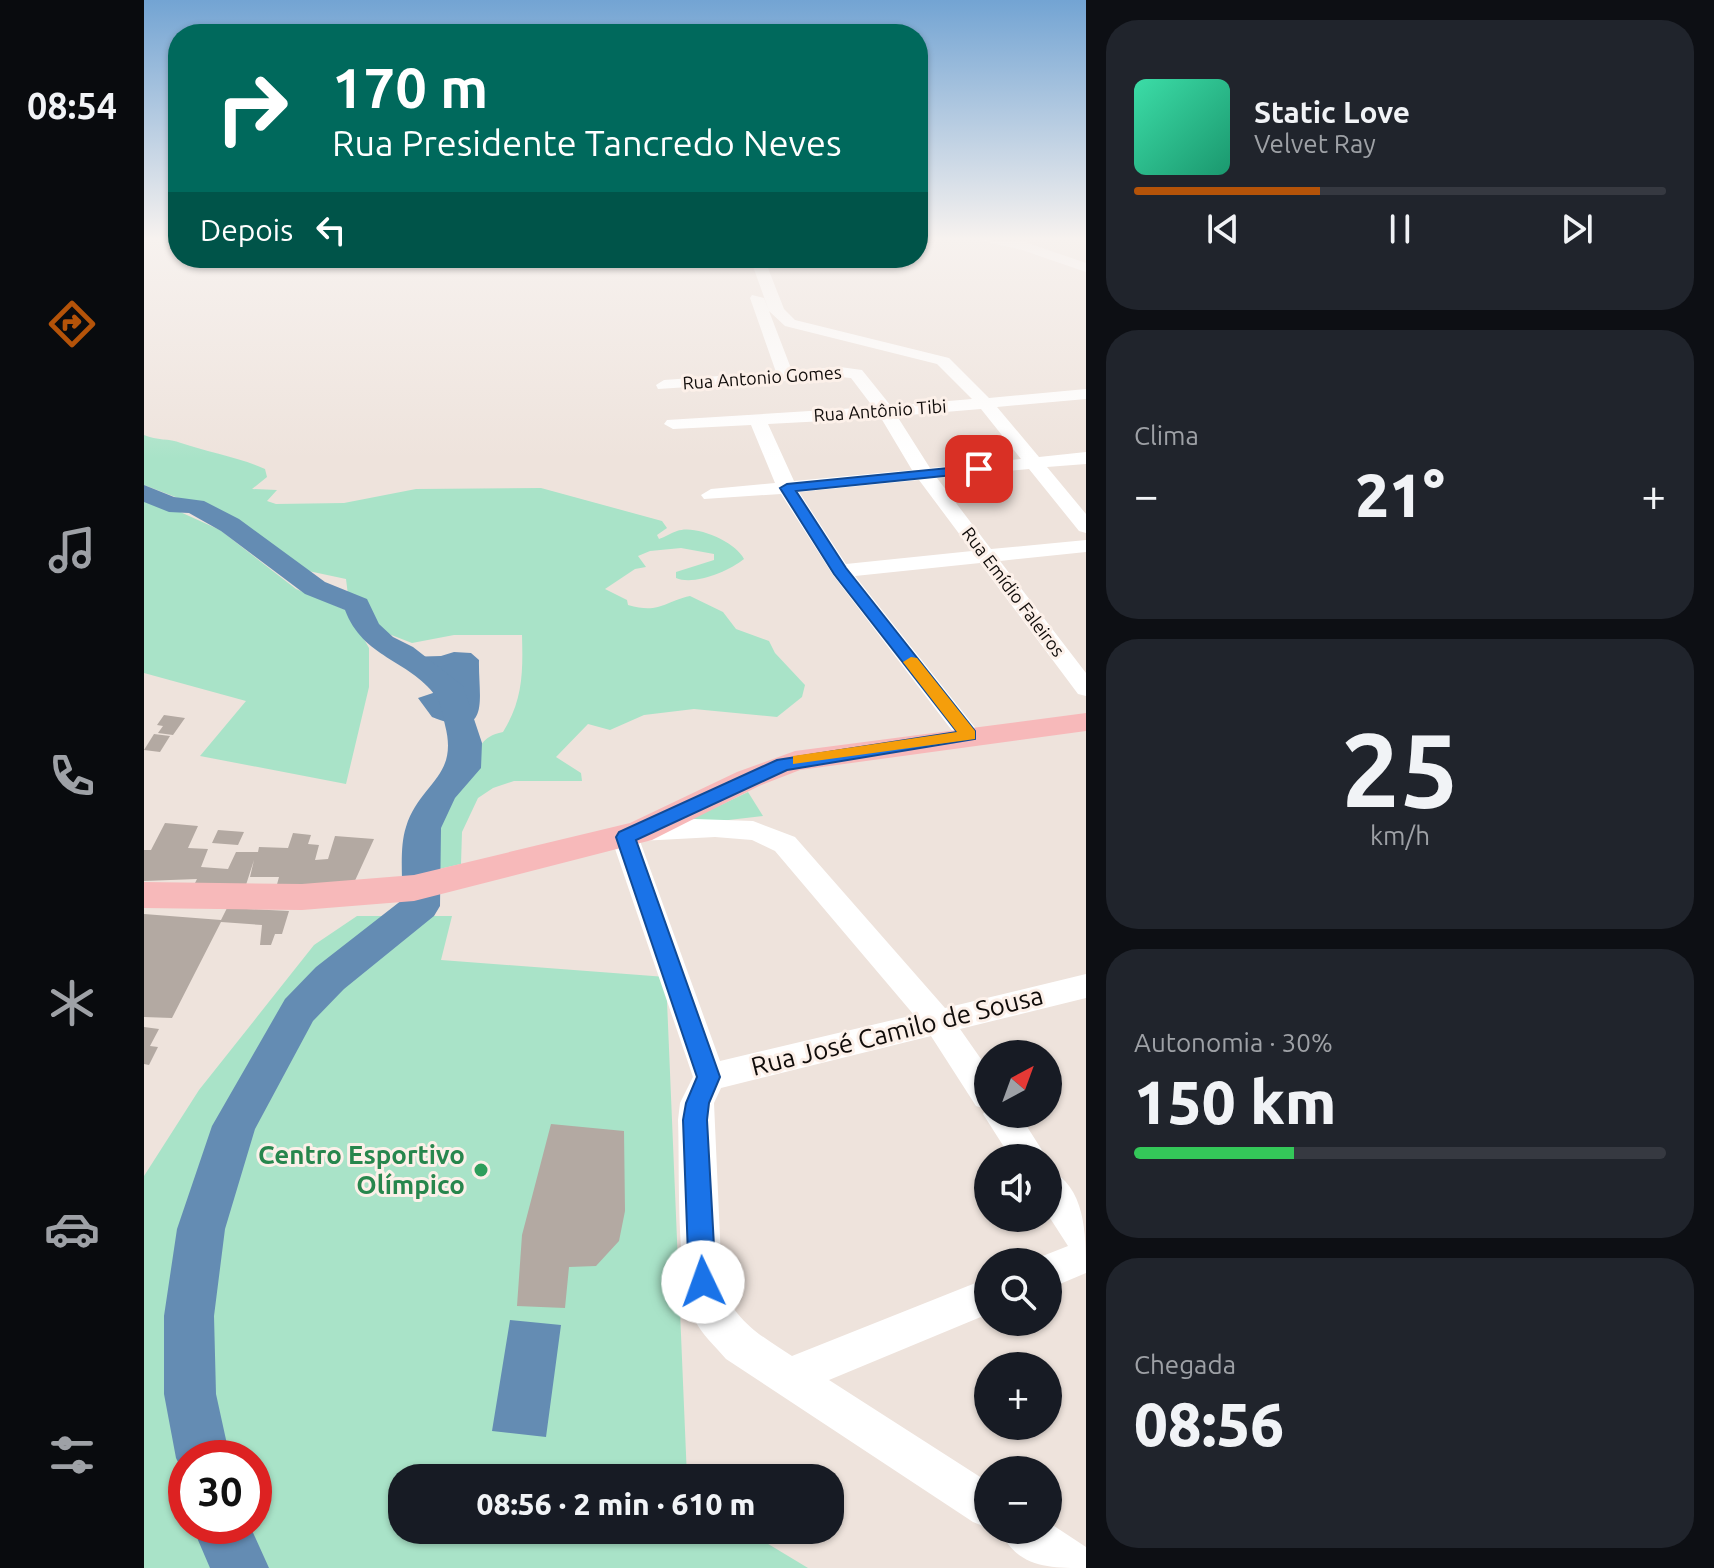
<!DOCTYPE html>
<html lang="pt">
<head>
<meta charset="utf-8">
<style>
	body { margin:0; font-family:Ubuntu,sans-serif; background:#20242c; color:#f1f3f6; height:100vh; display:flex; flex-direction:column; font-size:30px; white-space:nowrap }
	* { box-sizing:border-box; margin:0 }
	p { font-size:26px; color:#9ea1a6 }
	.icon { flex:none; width:44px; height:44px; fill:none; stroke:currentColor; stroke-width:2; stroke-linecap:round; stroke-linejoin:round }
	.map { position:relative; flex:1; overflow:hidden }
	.side { display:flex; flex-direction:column; gap:20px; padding:20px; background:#0d0f14; width:628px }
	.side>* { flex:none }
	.top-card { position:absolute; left:24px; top:24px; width:760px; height:244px; border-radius:32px; box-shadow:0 2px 6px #0004; background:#00695c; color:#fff; overflow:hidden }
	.needle { width:52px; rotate:41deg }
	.fabs { position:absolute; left:830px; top:1040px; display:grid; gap:16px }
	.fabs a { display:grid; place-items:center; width:88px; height:88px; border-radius:50%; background:#171b24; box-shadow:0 2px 6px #0004; font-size:40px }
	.speed { position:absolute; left:24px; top:1440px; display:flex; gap:16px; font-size:40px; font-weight:700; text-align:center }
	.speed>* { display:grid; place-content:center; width:104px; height:104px; border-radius:50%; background:#171b24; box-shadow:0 2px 6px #0004; line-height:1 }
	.speed .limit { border:12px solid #d22; background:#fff; color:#111 }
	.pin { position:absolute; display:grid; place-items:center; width:68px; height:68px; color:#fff; margin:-34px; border-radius:16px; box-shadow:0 4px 12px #0006 }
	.me { position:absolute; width:88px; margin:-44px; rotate:357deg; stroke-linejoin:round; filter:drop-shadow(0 0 6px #0008) }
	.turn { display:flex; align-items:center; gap:28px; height:168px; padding:0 32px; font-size:36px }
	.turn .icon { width:104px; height:104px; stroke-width:2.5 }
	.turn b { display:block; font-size:56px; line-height:68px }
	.then { display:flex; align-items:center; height:76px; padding:0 32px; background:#0003; gap:16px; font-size:30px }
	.big { font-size:60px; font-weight:800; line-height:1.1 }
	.side .card { flex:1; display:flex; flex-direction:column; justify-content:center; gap:12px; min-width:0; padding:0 28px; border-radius:32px; background:#20242c }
	.side .dial { align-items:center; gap:0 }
	.dial b { font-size:104px; line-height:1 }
	.song { display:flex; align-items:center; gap:24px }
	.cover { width:96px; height:96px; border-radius:12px; background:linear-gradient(135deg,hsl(160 70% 55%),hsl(160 70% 35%)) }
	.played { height:8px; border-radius:4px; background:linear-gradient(90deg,#b45309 35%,#363941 35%) }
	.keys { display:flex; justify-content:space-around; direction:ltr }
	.heat { display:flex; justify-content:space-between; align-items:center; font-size:44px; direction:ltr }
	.charge { height:12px; border-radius:6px; background:linear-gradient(90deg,#34c759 30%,#363941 0) }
	.trip { position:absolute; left:244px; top:1464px; width:456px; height:80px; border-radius:32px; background:#171b24; box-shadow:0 2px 6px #0004; font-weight:800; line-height:80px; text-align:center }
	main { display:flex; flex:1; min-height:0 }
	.tab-bar { display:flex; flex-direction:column; width:144px; justify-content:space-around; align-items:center; background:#090b0e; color:#9ea1a6 }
	.tab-bar .icon { width:56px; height:56px }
	.tab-bar .on { color:#b45309 }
	.tab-bar b { font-size:36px; color:#f1f3f6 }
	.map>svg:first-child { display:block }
	.green { fill:#a9e3c8; fill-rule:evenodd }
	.water { fill:#648cb3 }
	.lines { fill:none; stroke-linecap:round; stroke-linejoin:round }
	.river { fill:#648cb3; fill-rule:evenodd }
	.building { fill:#b3a9a2 }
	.minor { fill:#fff; fill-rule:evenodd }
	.major { fill:#f7b9ba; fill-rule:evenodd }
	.route { fill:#1a73e8; stroke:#114b97; stroke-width:2 }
	.slow { fill:#f59e0b }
	.leisure-dot { fill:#2e9e5b; stroke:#fcf0e9; stroke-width:3 }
	.labels { text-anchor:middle; stroke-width:6; stroke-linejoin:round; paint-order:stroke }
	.far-street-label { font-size:18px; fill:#100c0a; stroke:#fcf0e9 }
	.near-street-label { font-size:26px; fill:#100c0a; stroke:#fcf0e9 }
	.near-leisure-label { font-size:26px; font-weight:bold; fill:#27864d; stroke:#fcf0e9; text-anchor:end }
</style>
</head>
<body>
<main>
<nav class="tab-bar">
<b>08:54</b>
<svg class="icon on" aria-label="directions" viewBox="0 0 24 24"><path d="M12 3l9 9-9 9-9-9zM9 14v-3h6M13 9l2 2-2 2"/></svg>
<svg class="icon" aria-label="music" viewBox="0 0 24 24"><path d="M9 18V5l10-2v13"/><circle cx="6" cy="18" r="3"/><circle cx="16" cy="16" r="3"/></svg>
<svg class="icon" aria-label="phone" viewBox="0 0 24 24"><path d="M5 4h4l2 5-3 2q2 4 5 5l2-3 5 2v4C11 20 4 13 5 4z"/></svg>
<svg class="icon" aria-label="climate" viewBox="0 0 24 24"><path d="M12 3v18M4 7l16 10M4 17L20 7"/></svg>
<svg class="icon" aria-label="car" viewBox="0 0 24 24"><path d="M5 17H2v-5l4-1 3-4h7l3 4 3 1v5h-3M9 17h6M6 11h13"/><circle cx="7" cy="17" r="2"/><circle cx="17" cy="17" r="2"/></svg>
<svg class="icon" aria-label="filters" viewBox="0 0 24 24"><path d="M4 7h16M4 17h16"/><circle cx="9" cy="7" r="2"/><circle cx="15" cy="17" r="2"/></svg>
</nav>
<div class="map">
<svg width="942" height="1568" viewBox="0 0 942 1568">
	<rect width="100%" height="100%" fill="#eee3dc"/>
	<path class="green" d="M0 435C13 441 25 438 37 443 63 452 98 458 121 469L123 477 108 489 133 490 123 501 132 504 200 503 272 489 397 488 518 521 523 528 513 535 515 539C521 537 527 533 533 531 551 524 592 542 600 559 585 571 550 586 532 578V572L570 560V554L537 548 506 551 494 556 502 567 491 569 461 589 483 600 484 605C515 614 520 602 546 596L579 612 592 629 625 641 631 653 661 685 658 697 633 717 550 709 500 715 466 730 444 724 412 757 437 773 438 781H370L349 788 334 798 318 832 317 864 291 870 288 867C292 851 288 834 295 818 302 800 316 787 325 771 336 752 333 737 359 732 379 700 379 672 378 635H310L268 643 237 631 222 601 204 595 202 579 155 569 94 521 0 485Z
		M0 501 34 511 76 530 152 589 204 611 225 648V687L202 784 56 756 102 701 0 673Z
		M604 792 619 816 533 826Z
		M213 916H308L297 960 522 977 543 1478H258V1530H601L664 1568H0V1176L55 1090 170 945ZM42 1458H110V1526H42Z"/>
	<path class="water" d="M310 652 327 653 335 660C334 698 349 742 288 717L274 698 289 693 288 677 271 669 263 657 297 656Z
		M366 1320 417 1325 402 1437 348 1431Z"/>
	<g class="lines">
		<path class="river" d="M0 485 30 497 60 501 95 519 181 582 223 599 235 624 249 637 269 647 319 686 338 743 337 768 311 798 297 828 296 906 290 916 200 989 169 1021 111 1129 81 1229 70 1316 72 1394 86 1458H42V1478L32 1458 20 1394V1316L33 1229 68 1126 141 999 172 967 258 900C259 878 255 848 262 827 276 782 315 778 301 725 299 716 297 703 292 696 264 659 219 658 201 610L161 594 77 531 45 513 25 512 0 502Z
			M48 1526H106L125 1568H66Z"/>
	</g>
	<path class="building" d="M20 715 41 718 29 735 14 733 19 726 13 725Z
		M10 734 26 736 16 752 0 750Z
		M21 823 54 826 44 848 64 849 57 867 84 869 92 852H114L115 847 144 848 149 833 167 835 164 844 175 845 171 860 184 859 191 836 230 839 209 885 132 888 135 877H106L110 860 101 888 50 885 53 879 0 881V850H7Z
		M74 830 100 832 94 845 68 843Z
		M83 908 145 911 138 934H131L127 945H116L118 925 77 922 28 1018 0 1017V914L77 920Z
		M0 1027 15 1029 6 1046 14 1047 5 1065 0 1064Z
		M407 1124 480 1131 481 1211 475 1241 452 1266 425 1267 421 1308 373 1306 378 1235Z"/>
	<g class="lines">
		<path class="minor" d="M834 240 881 242 942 263V272L878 250Z
			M606 258H620L640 309 651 320 805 358 845 398 942 389V399L853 407 895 457 942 452V464L903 467 942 514V533L935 531 885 469 793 478 847 549 942 540V552L856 561 942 673V696L934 694 836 563 711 576 837 735 834 741H816L689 575 637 494 560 499 557 495 567 489 631 483 607 425 529 429 520 424 523 420 729 407 707 378 696 377 514 389 512 385 520 380 632 372 606 298 608 295 620 298 648 371 696 367 718 370 747 406 828 399 793 364 641 326 625 311ZM837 409 877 459 786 468 753 416ZM737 418 768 470 650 481 624 424ZM775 480 828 551 702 564 655 492Z
			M551 819 609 821 651 837 801 1008 942 974V998L816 1029 844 1069V1114H875L903 1158H867L839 1114 842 1109 832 1106 787 1036 577 1088 570 1103 578 1282C587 1319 617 1336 648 1356L844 1278V1314L685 1380 844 1482V1528L829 1522 582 1359C572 1347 557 1334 551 1320 531 1278 536 1170 534 1120L536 1103 549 1077 467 837 471 830 496 823ZM571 837 608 840 631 851 770 1015 576 1061 496 841Z
			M904 1169C942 1186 942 1235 942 1273L904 1289V1262H889L891 1259 924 1246 904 1215Z
			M904 1522 942 1547V1568C905 1568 873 1568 856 1530H904Z"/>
		<path class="major" d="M942 713V731L656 770 615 786 508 840 270 901 158 910 0 908V882L158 884 270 875 486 823 593 772 651 751Z"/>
	</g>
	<linearGradient id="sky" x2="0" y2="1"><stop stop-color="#73a4d3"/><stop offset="0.52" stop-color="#f7f2ef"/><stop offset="1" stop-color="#f7f2ef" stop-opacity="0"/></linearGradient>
	<rect width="942" height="459" fill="url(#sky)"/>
	<path class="route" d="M835 465 841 469 839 472 652 491 702 568 831 731V739L643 770 492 840 576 1077 565 1103 563 1120 572 1282 568 1291 559 1294 549 1291 545 1282 539 1120 542 1103 553 1077 472 837 475 832 633 760 813 732 690 574 636 488 643 484Z"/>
	<path class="slow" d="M767 657 773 658 831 731V739L649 764V756L656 755 813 732 759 662Z"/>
	<circle class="leisure-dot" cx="337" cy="1170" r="8"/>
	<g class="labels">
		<g class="far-street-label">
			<text transform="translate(618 378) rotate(-4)" y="6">Rua Antonio Gomes</text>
			<text transform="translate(736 411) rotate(-4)" y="6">Rua Antônio Tibi</text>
			<text transform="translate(869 592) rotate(53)" y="6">Rua Emídio Faleiros</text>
		</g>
		<g class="near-street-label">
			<text transform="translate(753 1031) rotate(-14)" y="9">Rua José Camilo de Sousa</text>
		</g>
		<g class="near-leisure-label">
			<text x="321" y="1164">Centro Esportivo<tspan x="321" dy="30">Olímpico</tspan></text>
		</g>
	</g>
</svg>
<div class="fabs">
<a><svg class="needle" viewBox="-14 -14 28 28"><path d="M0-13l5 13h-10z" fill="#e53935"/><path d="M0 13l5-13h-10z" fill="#9ea1a6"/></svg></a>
<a><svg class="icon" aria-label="sound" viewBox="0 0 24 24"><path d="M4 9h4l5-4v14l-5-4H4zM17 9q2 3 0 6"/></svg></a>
<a><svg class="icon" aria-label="search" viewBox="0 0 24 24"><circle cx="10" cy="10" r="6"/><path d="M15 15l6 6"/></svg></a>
<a>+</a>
<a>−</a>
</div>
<div class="speed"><div class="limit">30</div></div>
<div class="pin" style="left:835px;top:469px;background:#d93025"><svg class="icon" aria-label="arrive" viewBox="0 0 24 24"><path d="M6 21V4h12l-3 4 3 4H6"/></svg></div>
<svg class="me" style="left:559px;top:1282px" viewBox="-20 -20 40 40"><circle r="19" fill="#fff"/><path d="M0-13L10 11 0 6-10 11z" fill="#1a73e8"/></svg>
<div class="trip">08:56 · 2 min · 610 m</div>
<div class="top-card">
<div class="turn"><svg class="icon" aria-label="right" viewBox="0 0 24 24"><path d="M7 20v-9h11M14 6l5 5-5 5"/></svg><div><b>170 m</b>Rua Presidente Tancredo Neves</div></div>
<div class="then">Depois<svg class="icon" aria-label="left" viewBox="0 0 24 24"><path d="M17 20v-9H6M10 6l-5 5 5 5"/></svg></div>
</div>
</div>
<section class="side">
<div class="card">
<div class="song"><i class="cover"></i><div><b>Static Love</b><p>Velvet Ray</p></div></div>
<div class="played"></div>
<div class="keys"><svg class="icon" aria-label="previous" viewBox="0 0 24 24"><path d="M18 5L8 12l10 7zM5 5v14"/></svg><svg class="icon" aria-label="pause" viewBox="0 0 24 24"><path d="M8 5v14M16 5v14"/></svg><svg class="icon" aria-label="next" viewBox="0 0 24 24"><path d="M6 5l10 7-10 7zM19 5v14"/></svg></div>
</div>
<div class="card"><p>Clima</p>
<div class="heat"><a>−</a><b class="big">21°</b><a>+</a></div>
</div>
<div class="card dial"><b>25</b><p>km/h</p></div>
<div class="card"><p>Autonomia · 30%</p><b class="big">150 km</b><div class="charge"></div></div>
<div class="card"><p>Chegada</p><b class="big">08:56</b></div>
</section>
</main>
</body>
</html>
